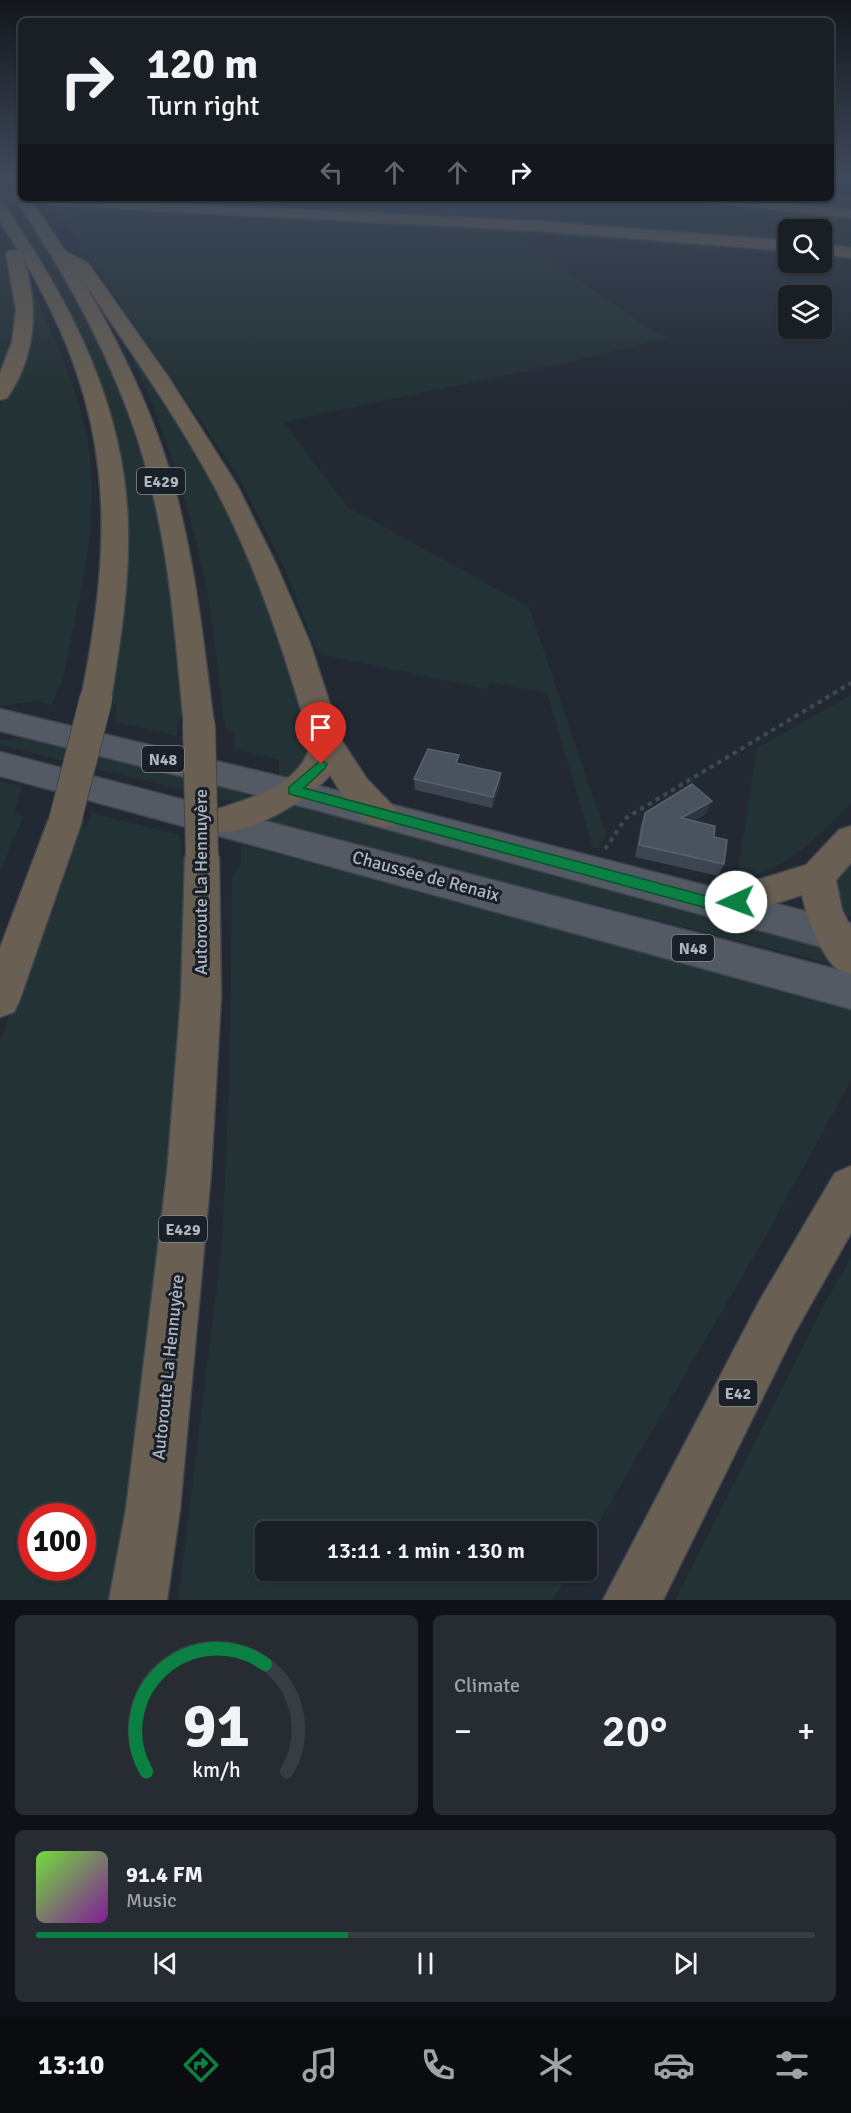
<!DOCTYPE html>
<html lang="en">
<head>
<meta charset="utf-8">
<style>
	body { margin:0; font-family:Signika,sans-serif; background:#272c32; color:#f1f3f6; height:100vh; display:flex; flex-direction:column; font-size:22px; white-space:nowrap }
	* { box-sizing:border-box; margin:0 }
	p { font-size:20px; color:#9fa2a7 }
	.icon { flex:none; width:33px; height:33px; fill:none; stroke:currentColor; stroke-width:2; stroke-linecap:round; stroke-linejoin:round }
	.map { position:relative; height:1600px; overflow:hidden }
	.sheet { display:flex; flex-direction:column; gap:15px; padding:15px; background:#0e1115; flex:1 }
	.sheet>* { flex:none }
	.guide { position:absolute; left:18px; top:18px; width:816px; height:183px; border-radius:9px; box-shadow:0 2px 4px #0004,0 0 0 2px #383d43; background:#1a1f26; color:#f1f3f6; overflow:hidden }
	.tools { position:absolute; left:778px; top:219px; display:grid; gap:12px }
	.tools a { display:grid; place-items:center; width:54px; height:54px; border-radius:9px; background:#1a1f26; box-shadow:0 2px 4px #0004,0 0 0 2px #383d43; font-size:30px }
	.speed { position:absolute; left:18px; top:1503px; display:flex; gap:12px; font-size:30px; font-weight:700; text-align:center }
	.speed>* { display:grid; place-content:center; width:78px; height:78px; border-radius:50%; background:#1a1f26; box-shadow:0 2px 4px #0004,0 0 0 2px #383d43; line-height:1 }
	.speed .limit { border:9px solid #d22; background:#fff; color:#111 }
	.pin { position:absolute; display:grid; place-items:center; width:51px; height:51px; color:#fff; margin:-62px -26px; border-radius:50% 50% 50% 0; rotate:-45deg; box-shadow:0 0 6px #0007 }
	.pin .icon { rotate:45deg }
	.me { position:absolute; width:66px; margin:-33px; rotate:268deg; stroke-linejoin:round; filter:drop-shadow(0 0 4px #0008) }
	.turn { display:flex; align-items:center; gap:21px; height:126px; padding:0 30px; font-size:27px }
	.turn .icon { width:78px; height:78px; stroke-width:2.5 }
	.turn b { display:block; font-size:42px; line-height:51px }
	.lanes { display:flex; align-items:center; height:57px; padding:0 30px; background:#0003; justify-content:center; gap:30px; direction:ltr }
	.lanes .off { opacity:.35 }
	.big { font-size:45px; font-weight:600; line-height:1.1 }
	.sheet .widget { flex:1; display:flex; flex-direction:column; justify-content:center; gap:9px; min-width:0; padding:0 21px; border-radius:9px; background:#272c32 }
	.sheet .dial { align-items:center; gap:0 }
	.dial svg { height:156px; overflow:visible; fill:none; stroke:#383d43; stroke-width:7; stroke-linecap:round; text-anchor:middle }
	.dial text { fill:#f1f3f6; stroke:none }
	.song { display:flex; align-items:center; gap:18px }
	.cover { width:72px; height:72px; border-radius:9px; background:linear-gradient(135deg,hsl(100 70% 55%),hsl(290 70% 35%)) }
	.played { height:6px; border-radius:3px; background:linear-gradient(90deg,#0b8043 40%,#383d43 40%) }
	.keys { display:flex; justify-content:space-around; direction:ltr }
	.heat { display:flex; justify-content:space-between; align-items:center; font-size:33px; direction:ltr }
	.sheet .tiles { flex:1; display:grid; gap:15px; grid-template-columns:1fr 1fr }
	.widget:last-child { grid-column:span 2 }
	.trip { position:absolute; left:255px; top:1521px; width:342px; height:60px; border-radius:9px; background:#1a1f26; box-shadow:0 2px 4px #0004,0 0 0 2px #383d43; font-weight:600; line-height:60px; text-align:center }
	.tab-bar { display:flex; height:96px; justify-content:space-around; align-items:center; background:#0a0c0f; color:#9fa2a7 }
	.tab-bar .icon { width:42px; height:42px }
	.tab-bar .selected { color:#0b8043 }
	.tab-bar b { font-size:27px; color:#f1f3f6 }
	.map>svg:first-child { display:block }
	.green { fill:#233234; fill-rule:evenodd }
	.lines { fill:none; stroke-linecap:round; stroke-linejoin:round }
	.highway-tunnel { stroke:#373e48; stroke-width:16; stroke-dasharray:16 8; stroke-linecap:butt }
	.minor-casing { stroke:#3e444d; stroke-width:3 }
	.major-casing { stroke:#3e444d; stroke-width:3 }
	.highway-casing { stroke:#3f464e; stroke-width:3 }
	.path { stroke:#3c4b4d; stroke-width:4; stroke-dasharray:4.5 4.5; stroke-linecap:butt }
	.minor { fill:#353b44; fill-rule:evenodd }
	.major { fill:#535a64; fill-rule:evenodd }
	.highway { fill:#696053; fill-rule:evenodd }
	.highway-bridge-casing { stroke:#3f464e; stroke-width:34; stroke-linecap:butt }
	.highway-bridge { stroke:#696053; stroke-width:32 }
	.wall { fill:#3d4551 }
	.shaded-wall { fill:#2d3540 }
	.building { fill:#49525d; stroke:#59616d; stroke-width:1.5 }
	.route { fill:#0b8043; stroke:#07532c; stroke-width:1.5 }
	.labels { text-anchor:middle; stroke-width:6; stroke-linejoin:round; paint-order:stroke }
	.shield { fill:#1a2028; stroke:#828993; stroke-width:1.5 }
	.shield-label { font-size:16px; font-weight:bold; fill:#afb6c1 }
	.street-label { font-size:18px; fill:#afb6c1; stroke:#1a2028 }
</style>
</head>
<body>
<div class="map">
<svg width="851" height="1600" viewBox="0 0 851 1600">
	<rect width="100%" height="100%" fill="#222933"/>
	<path class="green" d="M52 198H681L851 216V248L822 246V230H789V242Z
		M10 203 19 204C40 236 63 267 80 300 130 396 159 501 175 607 180 643 181 680 184 716L179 720 177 736 114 722 117 705 110 702 127 524 59 297 6 207Z
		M54 206 509 229 789 250V256L512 233 643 325 668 337 578 360 283 422 348 507 529 607 606 834 599 848H593L547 693 490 682 487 689 318 654 286 571 240 479Z
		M0 250C22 287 17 336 0 373Z
		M29 287H32C49 328 72 376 83 419 106 505 79 601 61 686L57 690 52 705 36 701 0 706V408L14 380Z
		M125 342 195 447 266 584 316 745 292 779 279 775V759L235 750 233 733 225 728C219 684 215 640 208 597 192 509 163 422 125 342Z
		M851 695V803C812 843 791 866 736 881L757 748Z
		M34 738 238 789 249 799 237 801 222 800 0 745V740Z
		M0 781 22 786 15 812 23 817 0 872Z
		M291 802 811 935 829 963 252 819Z
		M91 813 179 835 185 870 183 990 158 1282 116 1600H0V1041L75 832 87 826ZM32 1516H82V1568H32Z
		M241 845 851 1001V1081L764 1239 587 1543 586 1532H266V1570L570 1571 553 1600H178L222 1245 230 1058 232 876 241 864Z
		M851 861V917L844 916 832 895 841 870Z
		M851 1257V1600H675L825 1303Z"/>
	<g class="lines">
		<path class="highway-tunnel" d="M0 197 51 201"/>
		<g class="minor-casing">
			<path id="minor" d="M831 197 851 198V206L809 202 803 198Z"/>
		</g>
		<g class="major-casing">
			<path id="major" d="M0 709 320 786 851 923V955L320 811 0 731Z
				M0 752 851 973V1009L0 776Z"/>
		</g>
		<g class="highway-casing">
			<path id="highway" d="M21 194V198H29L66 252 88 263 169 378 237 485 276 564 310 643 342 741 367 779 394 807 399 816 394 825C364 835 344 797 330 775 308 801 242 841 208 830L203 821 208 812C247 799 300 788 311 743 285 655 257 566 213 484 175 414 128 348 83 281 121 346 156 418 175 490 196 567 204 647 214 725L210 733 199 736 188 733 184 725C176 647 171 567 152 490 127 385 74 287 15 198Z
				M46 198 537 221 789 241V251L537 231 51 205 46 204Z
				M698 198H745L851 210V218L705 202Z
				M0 206 5 207C72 303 127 411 128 531 129 588 120 643 111 699L107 706 96 709 85 706 81 699C115 530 114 413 24 260 39 306 36 357 7 398L0 400V373L12 342 16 310 6 254 8 251 18 250 0 221Z
				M822 244 851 248V258L822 254Z
				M65 808 77 812 82 821 20 999 14 1012 0 1017V948L48 821 53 812Z
				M851 826V863L836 880 842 910 851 928V974C847 972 841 971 837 969 821 956 806 915 802 895L721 921 708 917 703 906 708 895 806 865 839 830Z
				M202 843 214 847 219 857 221 997 211 1173 180 1509 167 1600H109L126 1509 167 1173 181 997 185 857 190 847Z
				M851 1166V1233L794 1334 663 1600H603L760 1300 835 1173Z"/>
		</g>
		<path class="path" d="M605 849 626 818 851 683"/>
		<use href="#minor" class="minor"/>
		<use href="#major" class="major"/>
		<use href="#highway" class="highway"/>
		<g class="highway-bridge-casing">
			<path id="highway-bridge" d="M199 725 202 857
				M65 821 96 699"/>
		</g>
		<use href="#highway-bridge" class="highway-bridge"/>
	</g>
	<path class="wall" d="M459 763 500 784 492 808 415 790 414 779Z
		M645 813H707L693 821 714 837 724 864 718 876 635 857 641 825Z"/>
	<path class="shaded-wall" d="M501 773 500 784 492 808 493 797Z
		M712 801 707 813 677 830 681 818Z"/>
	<path class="building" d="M428 749 459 755 456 763 501 773 493 797 414 779Z
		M692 784 712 801 681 818 715 826 714 837 727 840 724 864 639 845 645 813Z"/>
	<linearGradient id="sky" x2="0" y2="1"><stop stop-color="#13171c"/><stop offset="0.44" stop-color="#3e495b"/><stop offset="1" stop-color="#3e495b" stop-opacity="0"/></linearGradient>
	<rect width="851" height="403" fill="url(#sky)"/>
	<path class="route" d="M321 760 327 764 325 768 304 788 721 900 736 895 744 902 741 906 721 912 289 794V787Z"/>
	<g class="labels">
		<g class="shield">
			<rect x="137" y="468" width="48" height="26" rx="4.5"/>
			<rect x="142" y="746" width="42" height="26" rx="4.5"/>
			<rect x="672" y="935" width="42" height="26" rx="4.5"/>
			<rect x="159" y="1216" width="48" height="26" rx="4.5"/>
			<rect x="718.5" y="1380" width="39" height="26" rx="4.5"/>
		</g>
		<g class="shield-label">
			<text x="161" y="487">E429</text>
			<text x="163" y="765">N48</text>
			<text x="693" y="954">N48</text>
			<text x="183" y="1235">E429</text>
			<text x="738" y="1399">E42</text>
		</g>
		<g class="street-label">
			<text transform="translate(426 876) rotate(15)" y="6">Chaussée de Renaix</text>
			<text transform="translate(201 882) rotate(-90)" y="6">Autoroute La Hennuyère</text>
			<text transform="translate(168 1367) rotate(-84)" y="6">Autoroute La Hennuyère</text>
		</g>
	</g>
</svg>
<div class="tools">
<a><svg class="icon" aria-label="search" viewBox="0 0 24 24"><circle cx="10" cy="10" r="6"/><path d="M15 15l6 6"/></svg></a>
<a><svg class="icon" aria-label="layers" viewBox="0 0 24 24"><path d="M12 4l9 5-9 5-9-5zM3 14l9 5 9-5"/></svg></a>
</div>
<div class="speed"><div class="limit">100</div></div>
<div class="pin" style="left:321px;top:764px;background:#d93025"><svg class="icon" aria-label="arrive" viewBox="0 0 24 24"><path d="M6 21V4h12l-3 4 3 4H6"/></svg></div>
<svg class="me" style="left:736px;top:902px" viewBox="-20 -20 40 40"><circle r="19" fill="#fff"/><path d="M0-13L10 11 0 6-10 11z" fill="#0b8043"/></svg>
<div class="trip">13:11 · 1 min · 130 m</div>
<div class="guide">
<div class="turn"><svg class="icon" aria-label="right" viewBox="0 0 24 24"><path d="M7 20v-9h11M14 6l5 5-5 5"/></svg><div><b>120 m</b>Turn right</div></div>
<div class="lanes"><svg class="icon off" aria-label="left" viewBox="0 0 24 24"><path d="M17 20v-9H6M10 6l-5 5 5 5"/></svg><svg class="icon off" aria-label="ahead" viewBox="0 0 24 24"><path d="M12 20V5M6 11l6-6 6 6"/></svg><svg class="icon off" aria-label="ahead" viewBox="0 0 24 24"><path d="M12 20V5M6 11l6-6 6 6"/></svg><svg class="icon" aria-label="right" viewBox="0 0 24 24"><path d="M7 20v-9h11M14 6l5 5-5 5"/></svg></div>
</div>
</div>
<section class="sheet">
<div class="tiles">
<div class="widget dial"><svg viewBox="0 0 100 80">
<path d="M14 69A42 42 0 1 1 86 69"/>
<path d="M14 69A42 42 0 0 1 75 14" stroke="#0b8043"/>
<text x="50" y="56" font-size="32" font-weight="700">91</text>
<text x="50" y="72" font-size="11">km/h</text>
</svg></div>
<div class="widget"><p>Climate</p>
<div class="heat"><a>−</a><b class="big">20°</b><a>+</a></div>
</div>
<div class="widget">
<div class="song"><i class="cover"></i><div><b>91.4 FM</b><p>Music</p></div></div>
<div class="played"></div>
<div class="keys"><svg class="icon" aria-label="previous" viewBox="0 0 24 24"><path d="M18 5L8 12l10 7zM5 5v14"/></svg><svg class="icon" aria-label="pause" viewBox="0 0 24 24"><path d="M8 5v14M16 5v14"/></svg><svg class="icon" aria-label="next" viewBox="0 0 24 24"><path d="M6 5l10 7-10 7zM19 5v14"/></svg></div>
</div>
</div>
</section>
<nav class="tab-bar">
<b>13:10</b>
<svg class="icon selected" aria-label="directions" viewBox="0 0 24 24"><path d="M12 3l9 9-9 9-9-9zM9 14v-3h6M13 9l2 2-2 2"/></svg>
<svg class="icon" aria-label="music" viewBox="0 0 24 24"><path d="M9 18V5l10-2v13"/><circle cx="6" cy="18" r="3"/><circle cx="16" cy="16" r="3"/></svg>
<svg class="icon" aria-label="phone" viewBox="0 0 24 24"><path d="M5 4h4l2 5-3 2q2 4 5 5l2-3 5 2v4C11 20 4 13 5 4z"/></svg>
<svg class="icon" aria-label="climate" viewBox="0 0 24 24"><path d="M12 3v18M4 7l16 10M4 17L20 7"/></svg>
<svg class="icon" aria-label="car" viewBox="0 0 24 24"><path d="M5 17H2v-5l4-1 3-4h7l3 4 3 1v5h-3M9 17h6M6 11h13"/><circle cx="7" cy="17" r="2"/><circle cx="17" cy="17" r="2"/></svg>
<svg class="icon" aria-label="filters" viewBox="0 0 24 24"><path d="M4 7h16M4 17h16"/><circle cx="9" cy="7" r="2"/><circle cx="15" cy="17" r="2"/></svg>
</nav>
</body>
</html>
